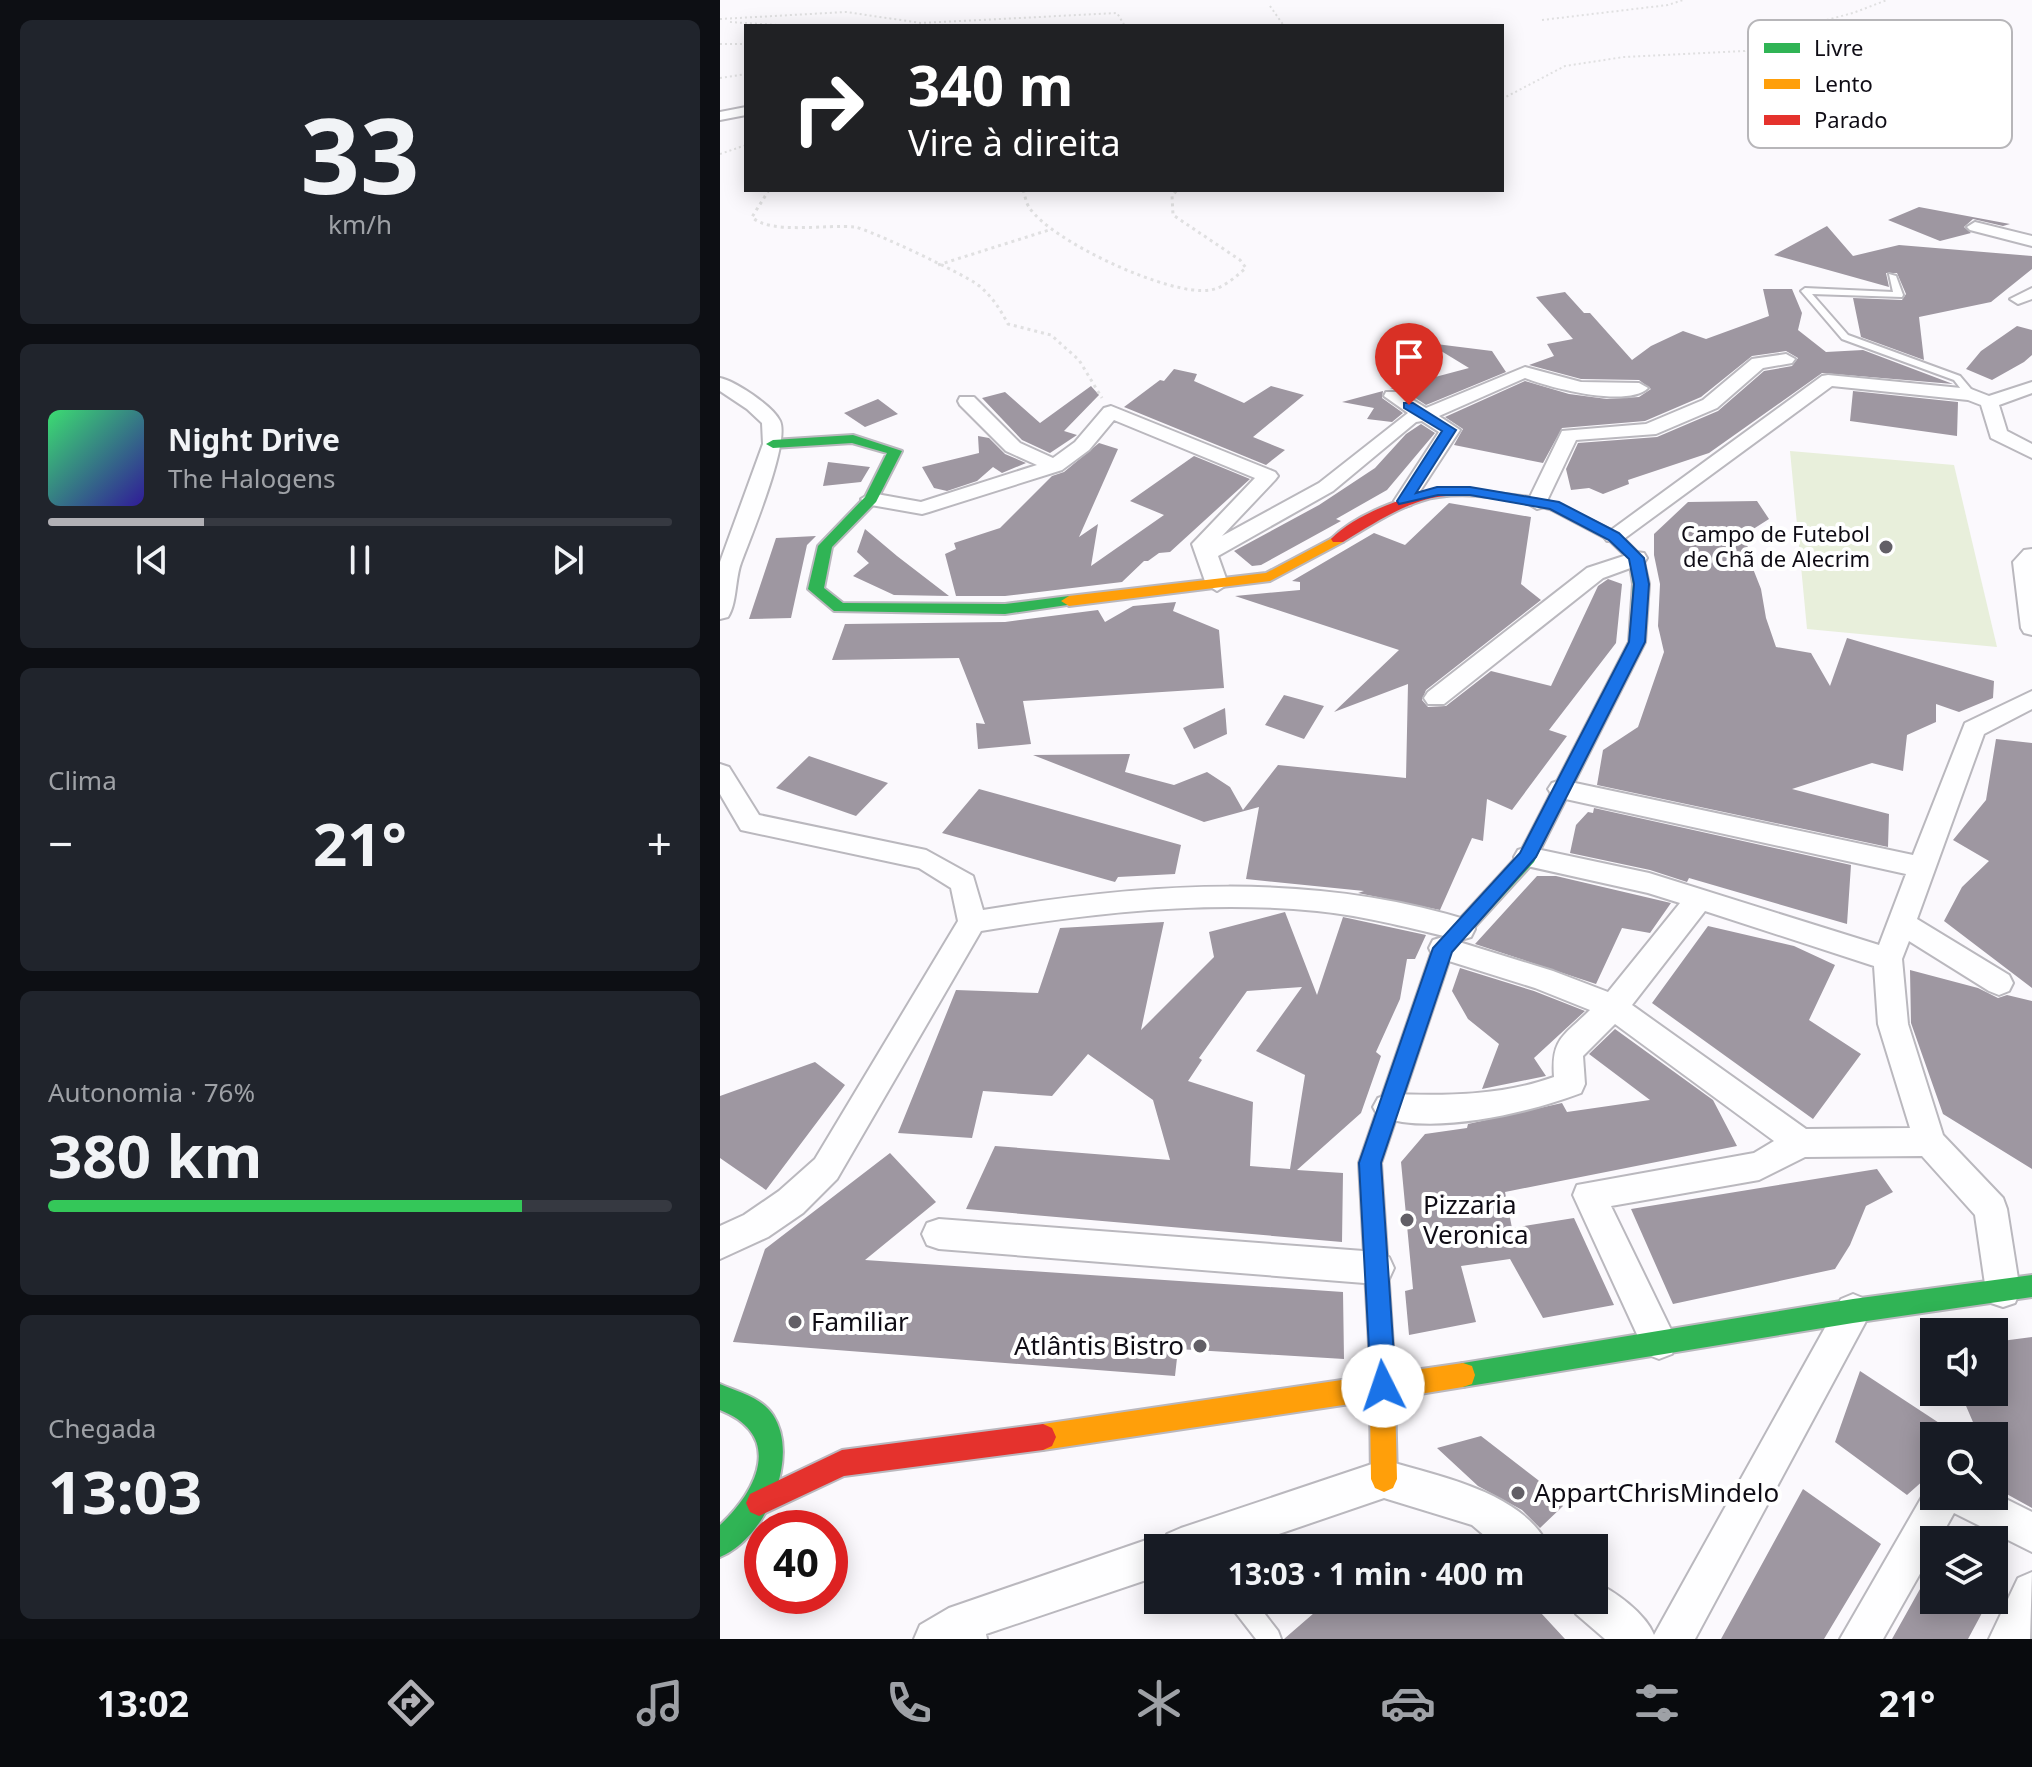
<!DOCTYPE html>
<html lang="pt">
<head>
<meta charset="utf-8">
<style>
	body { margin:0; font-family:"Noto Sans",sans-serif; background:#20242c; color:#f1f3f6; height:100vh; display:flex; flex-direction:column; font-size:30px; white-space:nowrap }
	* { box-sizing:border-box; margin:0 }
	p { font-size:26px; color:#9ea1a6 }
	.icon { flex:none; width:44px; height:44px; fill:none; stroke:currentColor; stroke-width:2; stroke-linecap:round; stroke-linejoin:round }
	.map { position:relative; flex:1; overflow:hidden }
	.sheet { display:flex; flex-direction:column; gap:20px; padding:20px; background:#0d0f14; width:720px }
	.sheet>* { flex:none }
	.hud { position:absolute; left:24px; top:24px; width:760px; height:168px; border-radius:0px; box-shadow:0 4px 20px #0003; background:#202124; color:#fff; overflow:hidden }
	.fabs { position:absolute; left:1200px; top:1318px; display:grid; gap:16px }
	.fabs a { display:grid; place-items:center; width:88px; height:88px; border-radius:0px; background:#171b24; box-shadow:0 4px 20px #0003; font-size:40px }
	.speed { position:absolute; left:24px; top:1510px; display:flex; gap:16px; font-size:40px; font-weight:700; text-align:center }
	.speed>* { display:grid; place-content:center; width:104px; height:104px; border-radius:50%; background:#171b24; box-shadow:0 4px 20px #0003; line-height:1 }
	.speed .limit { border:12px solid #d22; background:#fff; color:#111 }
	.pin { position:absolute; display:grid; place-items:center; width:68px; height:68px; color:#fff; margin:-82px -34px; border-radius:50% 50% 50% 0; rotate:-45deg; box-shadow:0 0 8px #0007 }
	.pin .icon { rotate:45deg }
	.me { position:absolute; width:88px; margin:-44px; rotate:356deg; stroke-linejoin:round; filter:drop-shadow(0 0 6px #0008) }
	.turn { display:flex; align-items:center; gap:28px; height:168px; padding:0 32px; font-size:36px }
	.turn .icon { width:104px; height:104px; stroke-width:2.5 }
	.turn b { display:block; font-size:56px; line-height:68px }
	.big { font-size:60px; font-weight:700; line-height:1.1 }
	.sheet .widget { flex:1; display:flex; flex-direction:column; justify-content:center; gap:12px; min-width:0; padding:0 28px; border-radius:12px; background:#20242c }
	.sheet .dial { align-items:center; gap:0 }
	.dial b { font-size:104px; line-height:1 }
	.song { display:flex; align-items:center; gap:24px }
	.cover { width:96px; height:96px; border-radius:12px; background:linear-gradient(135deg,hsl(140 70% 55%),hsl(250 70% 35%)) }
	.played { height:8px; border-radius:4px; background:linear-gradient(90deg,#b1b0b5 25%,#363941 25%) }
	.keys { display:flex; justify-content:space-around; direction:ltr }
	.heat { display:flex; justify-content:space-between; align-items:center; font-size:44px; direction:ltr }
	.charge { height:12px; border-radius:6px; background:linear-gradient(90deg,#34c759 76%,#363941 0) }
	.trip { position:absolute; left:424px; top:1534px; width:464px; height:80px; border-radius:0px; background:#171b24; box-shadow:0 4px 20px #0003; font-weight:700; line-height:80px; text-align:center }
	.dock { display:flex; height:128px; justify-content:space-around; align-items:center; background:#090b0e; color:#9ea1a6 }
	.dock .icon { width:56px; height:56px }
	.dock .on { color:#b1b0b5 }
	.dock b { font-size:36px; color:#f1f3f6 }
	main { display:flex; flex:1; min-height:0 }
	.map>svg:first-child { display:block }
	.green { fill:#e8efdb }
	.building { fill:#9e97a1; fill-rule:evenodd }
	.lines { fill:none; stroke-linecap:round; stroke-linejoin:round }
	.lane-casing { stroke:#bab8be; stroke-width:4 }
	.street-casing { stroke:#bab8be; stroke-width:4 }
	.fast-casing { stroke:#bab8be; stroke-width:4 }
	.slow-casing { stroke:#bab8be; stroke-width:4 }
	.jam-casing { stroke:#bab8be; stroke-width:4 }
	.path-far1 { stroke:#e0e0e1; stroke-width:2; stroke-dasharray:2 3; stroke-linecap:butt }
	.path { stroke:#e0e0e1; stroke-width:3; stroke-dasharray:3 4; stroke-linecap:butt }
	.lane { fill:#fefeff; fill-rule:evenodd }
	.street { fill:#fefeff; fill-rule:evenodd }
	.fast { fill:#30b455; fill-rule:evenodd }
	.slow { fill:#ff9f0a; fill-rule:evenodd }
	.jam { fill:#e5322d; fill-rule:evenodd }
	.route { fill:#1a73e8; stroke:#114b97; stroke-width:2 }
	.poi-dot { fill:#625f66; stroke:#fff; stroke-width:3 }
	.labels { text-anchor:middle; stroke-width:8; stroke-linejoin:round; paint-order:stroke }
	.poi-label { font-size:22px; fill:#0f0c15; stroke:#fff; text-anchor:end }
	.near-poi-label { font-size:26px; fill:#0f0c15; stroke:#fff; text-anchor:start }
	.key { fill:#fff; stroke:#b7b6b9; stroke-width:2 }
	.key-label { font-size:22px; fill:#0f0c15 }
</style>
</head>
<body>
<main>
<section class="sheet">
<div class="widget dial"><b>33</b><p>km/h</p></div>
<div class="widget">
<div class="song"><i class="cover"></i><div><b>Night Drive</b><p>The Halogens</p></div></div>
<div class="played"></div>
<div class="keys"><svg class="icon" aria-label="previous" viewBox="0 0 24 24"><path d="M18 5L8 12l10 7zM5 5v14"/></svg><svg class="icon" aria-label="pause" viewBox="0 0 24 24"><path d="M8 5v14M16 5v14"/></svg><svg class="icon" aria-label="next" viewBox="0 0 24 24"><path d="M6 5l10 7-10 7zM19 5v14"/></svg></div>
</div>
<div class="widget"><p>Clima</p>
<div class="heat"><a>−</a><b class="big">21°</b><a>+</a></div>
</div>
<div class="widget"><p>Autonomia · 76%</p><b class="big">380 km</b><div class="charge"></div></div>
<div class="widget"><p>Chegada</p><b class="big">13:03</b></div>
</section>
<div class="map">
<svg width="1312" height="1639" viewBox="0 0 1312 1639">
	<rect width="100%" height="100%" fill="#fbf9fd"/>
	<path class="green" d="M1070 451 1234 465 1277 647 1087 629Z"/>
	<path class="building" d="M1199 207 1290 224 1283 226 1253 219 1244 227 1251 233 1220 241 1168 220Z
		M1107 226 1133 256 1179 245 1312 256V269L1271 302 1199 317 1204 360 1141 337 1133 298 1182 300 1186 294 1177 273H1166L1169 287 1054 255Z
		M1043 289H1072L1082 313 1078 330 1106 352 1143 350 1233 384 1102 373 989 453 908 480 909 484 883 494 869 488 851 490 846 469 858 443 937 437 998 411 1044 371 1072 366 1078 358 1066 351 1032 356 981 397 925 421 842 428 823 463 734 445 743 429 725 417 805 381 849 394 887 399 919 397 931 389 919 380 861 379 809 365 834 356 827 344 853 339 816 297 845 292 864 313H870L912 360 931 346 963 331 986 339 1049 316Z
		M1297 326 1312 330V355L1304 362 1272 380 1246 369 1261 351Z
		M708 343 772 351 786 372 706 405 682 389H670L749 368Z
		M454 369 477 374 474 381 524 403 551 386 584 395 533 437 565 450 546 465 404 407 440 380 444 381Z
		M371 386 379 395 344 431 357 435 330 453 302 440 262 398 285 392 320 423Z
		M663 391 662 398 683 413 672 422 647 419 654 408 622 402Z
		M1133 391 1238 402 1237 436 1130 421Z
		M158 399 178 414 145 427 124 413Z
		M701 424 715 433 667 490 616 519 621 521 541 565 532 566 514 551 599 505 655 468 686 434Z
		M258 436 269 438 285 454 306 463 282 473 273 467 257 481 227 491 214 488 202 467 259 453Z
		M379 443 398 449 359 537 378 524 371 566 444 515 410 501 474 456 530 479 450 552 439 553 428 561H424L402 582 285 596H236L225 554 236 549 234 543 280 528 332 476 344 472Z
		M108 462 150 467 141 482 103 486Z
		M1037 501 1049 519 1027 533 1028 556 1041 589 1046 618 1056 647 1091 653 1110 686 1127 638 1274 681 1273 698 1239 712 1216 704V722L1187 735 1183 771 1152 763 1072 789 1169 814 1168 847 877 785 883 750 918 727 944 652 938 626 940 584 934 555V534L968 502Z
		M729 503 811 517 801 584 821 600 706 690 702 700 708 707 726 706 771 671 831 686 878 586 888 579 902 584 896 643 829 730 847 736 792 810 767 799 763 841 752 838 720 910 638 893 644 891 526 879 539 807 484 822 313 755 410 754 405 772 454 785 487 772 510 787 523 810 558 765 686 778 688 684 614 712 679 650 515 596 580 590V582L572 581 654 533 685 545Z
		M145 529 177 556 229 596 174 595 133 576 149 563 137 552Z
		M96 536 87 545 71 618 29 619 56 538Z
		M456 602 453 611 499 630 504 688 303 701 311 744 258 749 256 723 265 724 239 658 112 660 125 624 285 622 378 610 385 622 413 606Z
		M564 695 604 706 584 739 545 725Z
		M505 708 507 734 474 749 463 728Z
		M1276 739 1312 743V988L1224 921 1242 887 1269 861 1233 840 1266 800Z
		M89 756 168 783 136 816 56 788Z
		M259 789 461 845 455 874 398 877 395 882 222 833Z
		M874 808 1131 865 1127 924 969 878 967 882 930 870 850 853 856 825 868 812 873 813Z
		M817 876H836L951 903 930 933 902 928 876 984 755 944Z
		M565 912 597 995 623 917 706 935 695 959H687L680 999 656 1052 661 1056 641 1113 577 1170 623 1173 622 1242 246 1209 275 1146 450 1160 433 1100 368 1054 332 1096 263 1091 252 1138 178 1133 236 990 318 993 340 928 444 922 421 1030 494 957 489 932ZM582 987 536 1051 585 1075 570 1169 530 1166 533 1102 468 1081 482 1060 479 1058 527 991Z
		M988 926 1074 946 1115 965 1089 1020 1141 1054 1093 1119 932 1003Z
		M740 968 814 991 865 1011 814 1058 826 1076 762 1089 779 1044 748 1019 732 991Z
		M1190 970 1258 988 1278 998 1287 995 1312 1001V1169L1223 1114 1191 1023Z
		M895 1029 993 1100 1017 1146 785 1192 792 1228 854 1218 894 1305 823 1318 790 1259 741 1266 756 1322 689 1335 685 1291 693 1289 681 1162 705 1134 747 1128 748 1124 842 1103 847 1112 930 1100 869 1054Z
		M95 1062 125 1085 46 1190 0 1158V1096Z
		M170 1153 216 1202 145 1260 623 1292 624 1359 458 1349 455 1376 13 1342 45 1249Z
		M1157 1169 1173 1192 1146 1206 1130 1245 1115 1269 953 1304 911 1209Z
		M1312 1337V1508L1274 1487V1436H1259L1240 1392H1274V1342Z
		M1140 1371 1239 1436H1214V1471L1187 1495 1115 1442Z
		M761 1436 818 1480 843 1506 820 1528 802 1510 758 1486 717 1448Z
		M1083 1489 1161 1544 1104 1639H1001Z
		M1214 1564V1600H1269L1248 1639H1172Z
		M609 1600H809L845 1639H564Z"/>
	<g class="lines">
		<g class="lane-casing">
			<path id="lane" d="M1169 274 1176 276 1183 295 1182 297 1092 294 1128 335 1240 376 1256 395 1255 397H1247L1234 380 1122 339 1081 291 1085 288 1173 292Z
				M509 1600H534L558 1631 561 1639H536L512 1608Z"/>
		</g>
		<g class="street-casing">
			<path id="street" d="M26 107V115L0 120V112Z
				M1255 222 1312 236V246L1250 230 1247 227Z
				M1312 288V299L1298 304 1290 299Z
				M1066 354 1075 359 1072 363 1043 368 997 408 936 434 856 440 824 507 817 509 807 503 842 431 926 424 983 400 1032 359Z
				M805 367 861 382 919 383 928 388C908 408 830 388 805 378L719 416 740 430 691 505 684 507 674 501 719 432 702 421 696 422 613 491 498 556 508 584 497 591 486 584 472 544 535 478 394 420 369 450 342 470 209 512 202 514 151 505 141 499 151 493 201 502 317 465 286 451 240 405 238 401 240 397H254L300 443 333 458 355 442 384 408 391 406 555 472 558 476 555 480 502 536 599 483 688 413 664 396 666 392H680L706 408Z
				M1108 375 1251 389 1269 396 1312 382V393L1279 405 1287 431 1312 444V458L1271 438 1261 405 1248 400 1112 386 901 541H887L884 537 887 533 1102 376Z
				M0 378C15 381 53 406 60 421 70 443 31 536 21 563 15 579 17 603 8 617L0 619V562L43 444 42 423 27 409 0 391Z
				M1312 549V635L1304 633 1301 628 1293 562 1304 550Z
				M916 552 924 553 927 558 924 563 883 578 724 704H708L704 698 708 692 867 568Z
				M1312 691V709L1264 734 1197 919 1289 975 1293 983 1289 991 1279 995 1269 991 1189 941 1182 959 1188 1024 1223 1135 1283 1198 1287 1209 1300 1291 1295 1303 1283 1307 1271 1303 1266 1291 1255 1215 1202 1156 1085 1157 1039 1180 891 1206 957 1342 952 1354 939 1359 926 1354 853 1195 857 1185 1034 1153 1054 1141 895 1024 863 1056 865 1084 861 1093C808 1113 713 1136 658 1116L653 1107 658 1098 669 1094C725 1096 781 1096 834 1077 831 1038 844 1036 870 1010L815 988 713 956 709 948 713 940 723 937 833 971 888 992 960 903 928 893 798 864 794 857 798 850 807 847 929 873 1159 945 1186 874 841 798 832 795 828 789 832 783 841 780 1193 855 1245 723ZM985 911 1154 966 1158 1024 1190 1128 1086 1129 912 1005Z
				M0 764 9 767 39 815 206 850 253 876 263 910C425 883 592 871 751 921L755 929 751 937 741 940C693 929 646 916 597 911 484 900 372 913 261 931L117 1179 83 1213 48 1237 0 1259V1226L24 1215 59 1191 95 1159 238 921 231 888 199 868 21 830 0 794Z
				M219 1219 657 1252 669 1257 674 1268 669 1279 657 1284 219 1249 207 1245 202 1234 207 1223Z
				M1133 1294 1145 1299 1150 1311 1145 1323 975 1639H885L856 1614 850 1600H874V1582C894 1590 926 1614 934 1635L1121 1299Z
				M664 1460C717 1476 805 1492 829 1548H779L752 1525 664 1498 518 1548H438V1576L266 1634 267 1639H194L200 1625 229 1608 438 1536 445 1539 447 1534 461 1528Z
				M1214 1481V1496H1274V1493L1312 1512V1552L1234 1513 1219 1540H1214V1549L1163 1639H1120L1210 1483Z
				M1312 1572 1310 1639H1269L1298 1578Z"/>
		</g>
		<g class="fast-casing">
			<path id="fast" d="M133 435 182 451 156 502 112 547 104 588 123 603 285 604 349 596 357 601 354 604 285 614 114 611 88 589 98 546 145 497 167 453 132 443 53 448 46 444 53 440Z
				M837 503 899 534 923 558 929 584 925 642 814 862 732 952 661 1163 673 1345 670 1353 661 1357 652 1353 649 1345 639 1163 713 948 800 853 909 642 913 584 909 559 889 540 832 510 830 507Z
				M1312 1275V1297L1133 1323 743 1387 734 1384 731 1375 734 1366 743 1363 1133 1299Z
				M0 1384C18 1392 41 1397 53 1415 81 1458 45 1539 0 1557V1525C39 1489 63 1435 0 1410Z"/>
		</g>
		<g class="slow-casing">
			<path id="slow" d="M618 535 623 536V542L550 581 349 606 341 601 349 596 546 573Z
				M661 1333 670 1337 673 1345 674 1373 743 1363 752 1366 755 1375 752 1384 743 1387 675 1398 677 1479 673 1488 664 1492 655 1488 651 1479 650 1401 323 1450 314 1446 310 1437 314 1428 323 1424 649 1376V1345L652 1337Z"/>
		</g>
		<g class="jam-casing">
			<path id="jam" d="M736 488 819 498 844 507 837 511C796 500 742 488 701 501 673 510 648 527 623 542H613L611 539C639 511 697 491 736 488Z
				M323 1424 332 1428 336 1437 332 1446 323 1450 124 1476 39 1516 30 1512 26 1503 30 1494 122 1450Z"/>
		</g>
		<path class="path-far1" d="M550 6 564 26
			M0 19 126 12 201 23 397 13 405 26
			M822 20 948 5 963 0
			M10 22 73 26
			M0 44H26
			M0 78 26 74
			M782 99 845 66 904 57 1025 51 1057 33 1133 13 1167 0
			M0 154 26 145"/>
		<path class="path" d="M49 190 32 217C50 235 108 224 135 227 148 229 246 275 258 285 272 296 280 309 288 324L331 335 359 360 382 398
			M303 190C305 195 306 203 309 207 330 241 451 297 490 290 504 288 515 277 526 268L520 260 453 215 452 196 457 190
			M218 265 329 230"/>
		<use href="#lane" class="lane"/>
		<use href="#street" class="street"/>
		<use href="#fast" class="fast"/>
		<use href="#slow" class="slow"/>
		<use href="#jam" class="jam"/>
	</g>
	<path class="route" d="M684 403H693L736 430 696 493 717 487H750L839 502 899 533 924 558 929 584 925 642 816 857 732 952 661 1163 676 1386 672 1395 663 1399 654 1395 651 1386 639 1163 713 948 800 853 909 642 914 584 909 559 889 540 830 509 750 495H718L679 504 677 501 722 431 684 408Z"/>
	<g class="poi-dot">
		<circle cx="1166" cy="547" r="8"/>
		<circle cx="687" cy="1220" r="8"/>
		<circle cx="75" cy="1322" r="8"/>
		<circle cx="480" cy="1346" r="8"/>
		<circle cx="798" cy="1493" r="8"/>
	</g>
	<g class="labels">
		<g class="poi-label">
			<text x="1150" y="542">Campo de Futebol<tspan x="1150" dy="25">de Chã de Alecrim</tspan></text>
		</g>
		<g class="near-poi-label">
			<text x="703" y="1214">Pizzaria<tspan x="703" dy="30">Veronica</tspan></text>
			<text x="91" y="1331">Familiar</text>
			<text x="464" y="1355" text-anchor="end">Atlântis Bistro</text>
			<text x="814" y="1502">AppartChrisMindelo</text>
		</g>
	</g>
	<rect x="1028" y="20" width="264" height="128" rx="12" class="key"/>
	<rect x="1044" y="43" width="36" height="10" fill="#30b455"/>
	<rect x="1044" y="79" width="36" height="10" fill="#ff9f0a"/>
	<rect x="1044" y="115" width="36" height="10" fill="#e5322d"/>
	<g class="key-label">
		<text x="1094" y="56">Livre</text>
		<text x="1094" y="92">Lento</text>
		<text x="1094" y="128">Parado</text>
	</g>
</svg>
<div class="fabs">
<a><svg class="icon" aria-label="sound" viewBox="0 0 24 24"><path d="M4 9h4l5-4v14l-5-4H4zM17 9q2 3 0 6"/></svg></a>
<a><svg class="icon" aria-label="search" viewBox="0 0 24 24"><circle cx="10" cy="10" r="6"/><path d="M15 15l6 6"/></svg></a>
<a><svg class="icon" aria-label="layers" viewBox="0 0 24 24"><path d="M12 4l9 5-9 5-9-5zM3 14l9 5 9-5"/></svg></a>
</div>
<div class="speed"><div class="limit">40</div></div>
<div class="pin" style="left:689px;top:405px;background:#d93025"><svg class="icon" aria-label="arrive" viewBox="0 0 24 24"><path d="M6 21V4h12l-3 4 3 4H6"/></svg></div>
<svg class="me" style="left:663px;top:1386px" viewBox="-20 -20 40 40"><circle r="19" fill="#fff"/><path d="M0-13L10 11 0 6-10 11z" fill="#1a73e8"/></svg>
<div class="trip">13:03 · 1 min · 400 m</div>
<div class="hud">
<div class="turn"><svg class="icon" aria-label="right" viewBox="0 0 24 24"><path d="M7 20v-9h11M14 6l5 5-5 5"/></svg><div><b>340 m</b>Vire à direita</div></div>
</div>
</div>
</main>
<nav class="dock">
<b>13:02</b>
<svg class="icon on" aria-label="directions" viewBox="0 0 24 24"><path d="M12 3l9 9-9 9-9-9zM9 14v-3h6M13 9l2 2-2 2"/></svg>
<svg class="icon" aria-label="music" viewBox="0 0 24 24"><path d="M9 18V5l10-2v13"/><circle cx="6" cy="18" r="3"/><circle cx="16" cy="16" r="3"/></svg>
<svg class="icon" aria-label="phone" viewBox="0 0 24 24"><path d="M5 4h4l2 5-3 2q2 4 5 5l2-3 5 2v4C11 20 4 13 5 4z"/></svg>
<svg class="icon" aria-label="climate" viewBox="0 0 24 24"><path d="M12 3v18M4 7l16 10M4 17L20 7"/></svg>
<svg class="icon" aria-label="car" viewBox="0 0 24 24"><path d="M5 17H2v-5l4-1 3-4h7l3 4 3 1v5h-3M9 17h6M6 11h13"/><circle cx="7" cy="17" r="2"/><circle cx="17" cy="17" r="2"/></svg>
<svg class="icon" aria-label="filters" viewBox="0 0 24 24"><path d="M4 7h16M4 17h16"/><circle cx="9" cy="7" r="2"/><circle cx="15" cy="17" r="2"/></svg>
<b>21°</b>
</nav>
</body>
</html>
